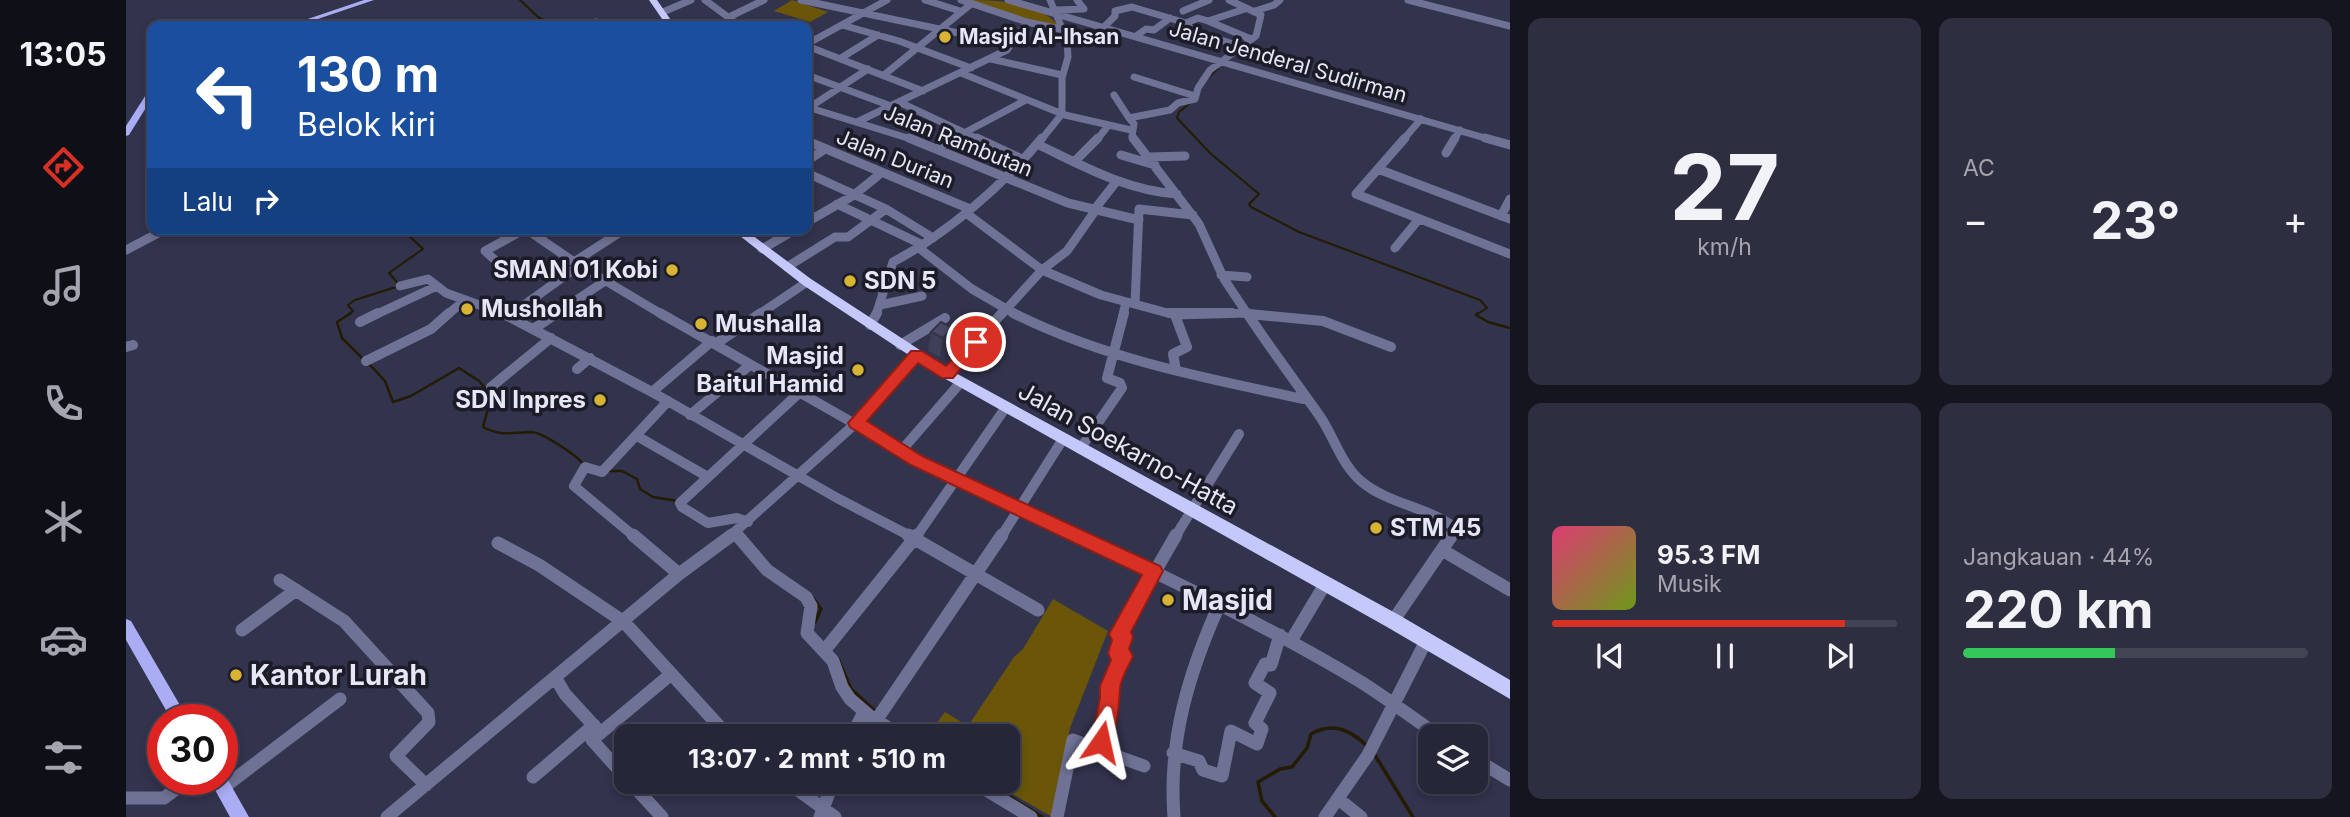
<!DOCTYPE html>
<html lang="id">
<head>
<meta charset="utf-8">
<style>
	body { margin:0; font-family:Inter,sans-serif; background:#2e2e41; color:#f1f3f6; height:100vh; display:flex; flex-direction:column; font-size:26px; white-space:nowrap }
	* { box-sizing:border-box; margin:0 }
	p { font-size:23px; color:#a4a5ae }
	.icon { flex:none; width:38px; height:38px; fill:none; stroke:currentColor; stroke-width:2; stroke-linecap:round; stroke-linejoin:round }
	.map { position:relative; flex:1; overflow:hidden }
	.side { display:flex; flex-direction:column; gap:18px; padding:18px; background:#15151f; width:840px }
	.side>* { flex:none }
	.hud { position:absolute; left:21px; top:21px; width:665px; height:214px; border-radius:14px; box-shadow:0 4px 10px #0003,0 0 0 2px #424353; background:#1a4fa0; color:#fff; overflow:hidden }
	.fabs { position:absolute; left:1292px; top:724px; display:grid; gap:14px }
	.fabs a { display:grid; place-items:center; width:70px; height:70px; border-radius:14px; background:#262639; box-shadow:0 4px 10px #0003,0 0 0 2px #424353; font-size:35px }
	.speed { position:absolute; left:21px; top:704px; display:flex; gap:14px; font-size:35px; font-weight:700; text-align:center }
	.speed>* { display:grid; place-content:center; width:91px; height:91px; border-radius:50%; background:#262639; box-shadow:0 4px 10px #0003,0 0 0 2px #424353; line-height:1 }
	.speed .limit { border:10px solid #d22; background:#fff; color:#111 }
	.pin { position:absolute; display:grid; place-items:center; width:60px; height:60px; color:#fff; margin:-30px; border:4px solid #fff; border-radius:50%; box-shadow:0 2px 7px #0007 }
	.me { position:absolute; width:77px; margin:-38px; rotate:11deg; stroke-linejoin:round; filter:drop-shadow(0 0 5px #0008) }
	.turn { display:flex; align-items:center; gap:24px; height:147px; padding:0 35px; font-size:32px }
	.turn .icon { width:91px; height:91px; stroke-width:2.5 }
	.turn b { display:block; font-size:49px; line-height:60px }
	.then { display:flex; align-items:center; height:66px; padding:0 35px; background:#0003; gap:14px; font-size:26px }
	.big { font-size:52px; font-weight:700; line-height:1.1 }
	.side .widget { flex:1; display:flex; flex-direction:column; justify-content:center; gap:10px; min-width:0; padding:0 24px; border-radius:14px; background:#2e2e41 }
	.side .dial { align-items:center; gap:0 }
	.dial b { font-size:91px; line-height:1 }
	.song { display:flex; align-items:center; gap:21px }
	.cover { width:84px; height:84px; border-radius:10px; background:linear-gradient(135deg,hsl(340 70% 55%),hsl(80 70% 35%)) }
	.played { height:7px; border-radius:4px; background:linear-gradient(90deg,#d93025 85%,#424353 85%) }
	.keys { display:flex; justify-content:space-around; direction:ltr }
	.heat { display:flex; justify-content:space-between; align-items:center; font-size:38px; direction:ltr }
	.charge { height:10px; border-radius:5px; background:linear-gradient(90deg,#34c759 44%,#424353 0) }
	.side .tiles { flex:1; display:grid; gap:18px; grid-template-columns:repeat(2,1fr) }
	.trip { position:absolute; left:488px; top:724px; width:406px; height:70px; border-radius:14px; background:#262639; box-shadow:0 4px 10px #0003,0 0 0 2px #424353; font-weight:700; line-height:70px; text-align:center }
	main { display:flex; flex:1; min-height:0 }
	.dock { display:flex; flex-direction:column; width:126px; justify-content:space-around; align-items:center; background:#0f0f17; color:#a4a5ae }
	.dock .icon { width:49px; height:49px }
	.dock .on { color:#d93025 }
	.dock b { font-size:32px; color:#f1f3f6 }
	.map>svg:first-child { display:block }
	.green { fill:#6a5509 }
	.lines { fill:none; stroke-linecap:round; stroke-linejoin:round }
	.stream-far2 { stroke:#241b00; stroke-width:2 }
	.stream-far1 { stroke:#241b00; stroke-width:2.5 }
	.stream { stroke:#241b00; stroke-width:3.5 }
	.minor-far3 { stroke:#707295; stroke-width:7 }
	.minor-far2 { stroke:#707295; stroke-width:9 }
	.minor-far1 { stroke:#707295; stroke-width:10 }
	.minor { stroke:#707295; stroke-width:13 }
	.major { fill:#aaacf4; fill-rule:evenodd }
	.highway { fill:#c5c8fb; fill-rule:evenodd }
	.wall { fill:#3f4057 }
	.shaded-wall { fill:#333447 }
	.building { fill:#494a65; stroke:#333447; stroke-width:2 }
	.route { fill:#d93025; stroke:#8d1f18; stroke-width:2 }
	.poi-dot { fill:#d8b434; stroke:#1c1c28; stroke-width:2.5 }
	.labels { text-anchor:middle; stroke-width:7; stroke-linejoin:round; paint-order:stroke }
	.far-poi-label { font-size:21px; font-weight:bold; fill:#e5e6f6; stroke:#1c1c28; text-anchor:start }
	.far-street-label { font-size:21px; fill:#e5e6f6; stroke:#1c1c28 }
	.poi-label { font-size:24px; font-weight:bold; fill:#e5e6f6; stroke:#1c1c28; text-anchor:start }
	.street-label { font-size:24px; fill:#e5e6f6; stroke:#1c1c28 }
	.near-poi-label { font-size:28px; font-weight:bold; fill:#e5e6f6; stroke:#1c1c28; text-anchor:start }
</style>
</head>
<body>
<main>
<nav class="dock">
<b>13:05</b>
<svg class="icon on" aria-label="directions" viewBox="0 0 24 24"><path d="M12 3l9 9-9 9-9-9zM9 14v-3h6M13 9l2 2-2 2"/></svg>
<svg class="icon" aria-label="music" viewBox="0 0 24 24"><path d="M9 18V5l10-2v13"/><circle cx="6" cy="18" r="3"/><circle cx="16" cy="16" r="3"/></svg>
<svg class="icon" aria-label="phone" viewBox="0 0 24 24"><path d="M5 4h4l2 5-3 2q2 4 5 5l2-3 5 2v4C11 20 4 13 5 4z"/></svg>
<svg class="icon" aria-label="climate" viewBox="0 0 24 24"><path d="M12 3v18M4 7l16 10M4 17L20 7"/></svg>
<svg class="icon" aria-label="car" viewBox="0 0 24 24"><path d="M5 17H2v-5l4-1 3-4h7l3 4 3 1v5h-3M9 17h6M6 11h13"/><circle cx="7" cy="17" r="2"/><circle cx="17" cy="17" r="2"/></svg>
<svg class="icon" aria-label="filters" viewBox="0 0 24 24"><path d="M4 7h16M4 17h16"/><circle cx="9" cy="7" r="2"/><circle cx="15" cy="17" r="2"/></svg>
</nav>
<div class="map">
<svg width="1384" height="817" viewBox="0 0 1384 817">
	<rect width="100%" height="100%" fill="#32334c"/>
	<path class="green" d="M666 0 702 12 684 22 648 11Z
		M836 0C868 0 914 0 934 28Z
		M927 599 982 631 944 728 926 817 866 782H882V737H808L803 733 819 712 842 726 888 657 897 649Z"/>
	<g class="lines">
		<path class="stream-far2" d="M394 0 412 17 423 23V26
			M1082 78 1092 68
			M1064 103 1053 112 1051 118 1084 153 1133 194 1123 204 1125 207 1173 232 1354 300 1361 308 1350 315
			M222 315 227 311 222 305 229 300 270 287 271 282 263 273 297 249 279 232 267 233 252 229"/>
		<path class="stream-far1" d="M225 313 211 322 216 338 238 360
			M1352 313 1350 315 1362 322 1384 328
			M243 364 259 381 267 402 285 396 333 368 353 381 362 391 363 405 357 427C375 437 387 432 406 432 417 433 452 456 458 465
			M481 471H496L511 479 514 489 527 497 551 501"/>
		<path class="stream" d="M687 598 695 609 689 622
			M712 659 725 689 750 712
			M1247 752 1287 817
			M860 782 916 817
			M1149 817 1136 801 1132 782 1154 769 1166 767 1181 748 1185 734C1206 722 1223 729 1240 745"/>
		<path class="minor-far3" d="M579 0 614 26
			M675 0 885 44
			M799 0 834 11
			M835 0 901 22
			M882 0 1366 140
			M1282 0 1384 26
			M931 10 958 9 951 0
			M1057 11 1083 0
			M1129 11 1148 5 1154 0
			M537 12 565 0
			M603 17 638 0
			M1082 21 1125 39
			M470 22 492 26
			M1058 23 1063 26 1062 29 1113 46
			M716 25 773 41 845 68
			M978 27 989 16V11L1006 7 1060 23 1072 18 1082 21 1119 9
			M1010 36 1020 29 1028 30 1044 18
			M681 44 761 0
			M681 46 797 91
			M715 58 752 35
			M865 59 936 75
			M835 73 939 115 1005 130
			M681 75 765 106
			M758 75 845 4
			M1008 77 1069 96
			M988 95 1003 118
			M773 102 854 140
			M681 107 788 140
			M684 107 742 69
			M733 121 881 50 901 22 938 30
			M825 140 900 100
			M915 140 936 114V78L942 57 941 40 924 0
			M971 140 981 127
			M1009 140 1006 136 1008 124 1003 118 1044 110 1052 103 1069 99 1072 88 1084 70 1130 36 1135 15 1103 0
			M1277 140 1295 119
			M1328 140 1334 130"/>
		<path class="minor-far2" d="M783 138 942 203 1013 220
			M851 138 896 159
			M1007 138 1073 224 1098 279 1122 315
			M1279 138 1230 194 1384 254
			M1359 138 1384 145
			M681 141 844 209
			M911 144C957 166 999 190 1051 194
			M812 148 828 138
			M1320 153 1329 138
			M995 155 1029 165
			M1022 157 1059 156
			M681 161 699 149
			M949 161 972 138
			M1252 169 1384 219
			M681 173 760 209 807 238
			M711 204 797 245
			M968 210 990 182
			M840 213 916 270 975 295 1049 315 1122 313
			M1375 216 1384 199
			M681 222 728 195 755 173
			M400 229 448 262 499 229
			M793 248 846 289 891 315
			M1269 248 1293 219
			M636 249 670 229
			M0 250 40 229
			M370 261 359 251 399 229
			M448 262 537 315
			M661 267 709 237H722L760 209
			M1095 275 1121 277
			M274 286 302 279 320 293 381 315
			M1009 304 1013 209 1067 215
			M754 305 796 296
			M1123 314 1136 315
			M249 315 311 286
			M321 315 339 300
			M384 315 454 265
			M428 315 479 281
			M632 315 681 282
			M750 315 767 262C822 233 876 186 916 138
			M875 315 916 270 941 251 969 211
			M997 315 1000 302"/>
		<path class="minor-far1" d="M376 313 526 392 711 498 786 537
			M534 313 729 424
			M887 313C979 359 1078 378 1178 399
			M1043 313H1106
			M1121 313C1144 348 1169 381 1193 415 1208 436 1215 465 1236 482 1263 504 1301 507 1328 527L1325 537
			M1123 314 1197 321 1265 347
			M1049 315 1061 347 1047 354 1050 370
			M383 316 387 313
			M234 322 252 313
			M744 325 751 313
			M409 328 431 313
			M591 343 635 313
			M774 345 819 318
			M0 347 7 345
			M240 361 305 329 323 313
			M451 369 464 358
			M821 374 876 313
			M365 387 425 338
			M526 392 586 341
			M564 415 624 365
			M730 423 791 460 955 537
			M511 436 582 477
			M954 449 996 388 994 383 981 378 998 313
			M775 451 835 382
			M622 522 611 518 582 523 556 507 554 503 673 393
			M609 533 612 537
			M509 537 448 486 459 467 476 472 542 401
			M603 537 729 424 791 355
			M790 537 880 407
			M875 537 937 439
			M1049 537 1113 434"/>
		<path class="minor" d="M507 535 553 574
			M611 535 641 570 680 597 685 606 681 633 707 661 716 687 724 699 745 717 777 737
			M782 535 912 610
			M951 535C1048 581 1143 627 1235 682 1262 699 1288 719 1314 737
			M372 543 413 565 498 622 603 737
			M1316 550 1384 590
			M154 580 218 621 302 713 303 722 270 756 300 785
			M1267 621 1326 535
			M116 630 170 590
			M1165 641 1199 584
			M698 651 791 535
			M429 677 439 694 470 728
			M751 719 876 535
			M725 737 737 714
			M974 750 1018 766
			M1047 753 1073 761 1077 770 1096 776 1105 731 1131 744 1136 729 1129 723 1144 693 1129 683 1139 664 1145 665 1154 635
			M1349 759 1384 780
			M407 777 468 725
			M500 778 466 740 544 675
			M504 782 536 817
			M661 782 709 817
			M847 782 905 817
			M97 788 214 699
			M0 798H38L63 779
			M1215 801 1235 817
			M261 817 553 574 606 535
			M694 817 707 782
			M931 817 947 740 974 750 985 698 984 686 997 656 992 653 997 637 993 634 1050 535
			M1048 817C1042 740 1063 672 1094 603
			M1199 817 1242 755 1300 641"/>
		<path class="major" d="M238 0H248L171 26H161Z
			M23 90H26V98L3 135 0 136V126Z
			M0 619 5 621 62 719H45L0 640Z
			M96 772 98 773 123 817H104L83 779H96Z"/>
		<path class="highway" d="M523 0H531L549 26H541Z
			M605 229H618L685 279 826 371 1273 615 1384 680V699L1261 627 816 377 677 285Z"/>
	</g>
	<path class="wall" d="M824 32V37L820 42 811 40 812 34Z
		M815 322 824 347 814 357 802 351 805 332Z"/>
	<path class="shaded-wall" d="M827 328 824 347 814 357 817 338Z"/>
	<path class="building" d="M816 30 824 32 821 36 812 34Z
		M815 322 827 328 817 338 805 332Z"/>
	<path class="route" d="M850 337 858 342 827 378H816L792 363 741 421 796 456 1034 566 1037 571 1005 632 1007 637 1003 649 1007 656C1003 666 995 678 994 688 993 708 991 730 983 750L975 753 968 750 965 742 974 698V686L985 660 982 653 986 640 983 634 1016 575 785 465 724 427 722 423 785 351H796L820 366 845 338Z"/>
	<g class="poi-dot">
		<circle cx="819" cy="37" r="7"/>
		<circle cx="546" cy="270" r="7"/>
		<circle cx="724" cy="281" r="7"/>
		<circle cx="341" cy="309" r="7"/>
		<circle cx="575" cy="324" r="7"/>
		<circle cx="732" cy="370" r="7"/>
		<circle cx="474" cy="400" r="7"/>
		<circle cx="1250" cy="528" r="7"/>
		<circle cx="1042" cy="600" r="7"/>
		<circle cx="110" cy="675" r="7"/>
	</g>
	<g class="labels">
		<g class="far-poi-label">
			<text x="833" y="44">Masjid Al-Ihsan</text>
		</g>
		<g class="far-street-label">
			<text transform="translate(1162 62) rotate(16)" y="7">Jalan Jenderal Sudirman</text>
			<text transform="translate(832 141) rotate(22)" y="7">Jalan Rambutan</text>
			<text transform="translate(769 159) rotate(22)" y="7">Jalan Durian</text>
		</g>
		<g class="poi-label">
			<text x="532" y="278" text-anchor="end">SMAN 01 Kobi</text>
			<text x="738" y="289">SDN 5</text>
			<text x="355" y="317">Mushollah</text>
			<text x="589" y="332">Mushalla</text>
			<text x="718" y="364" text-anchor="end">Masjid<tspan x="718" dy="28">Baitul Hamid</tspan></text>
			<text x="460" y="408" text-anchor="end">SDN Inpres</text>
			<text x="1264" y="536">STM 45</text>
		</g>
		<g class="street-label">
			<text transform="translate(1002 449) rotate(29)" y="8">Jalan Soekarno-Hatta</text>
		</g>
		<g class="near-poi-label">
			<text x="1056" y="610">Masjid</text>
			<text x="124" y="685">Kantor Lurah</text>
		</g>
	</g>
</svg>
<div class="fabs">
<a><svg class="icon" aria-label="layers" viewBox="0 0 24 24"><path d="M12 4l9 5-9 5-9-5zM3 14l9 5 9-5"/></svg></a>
</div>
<div class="speed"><div class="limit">30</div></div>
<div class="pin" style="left:850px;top:342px;background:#d93025"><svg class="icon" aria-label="arrive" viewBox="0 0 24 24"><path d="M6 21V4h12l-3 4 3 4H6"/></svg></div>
<svg class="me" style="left:975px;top:742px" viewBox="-20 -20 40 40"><path d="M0-17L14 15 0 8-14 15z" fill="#d93025" stroke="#fff" stroke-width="4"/></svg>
<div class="trip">13:07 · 2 mnt · 510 m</div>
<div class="hud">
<div class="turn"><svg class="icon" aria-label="left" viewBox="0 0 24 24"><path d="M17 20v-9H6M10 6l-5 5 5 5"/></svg><div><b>130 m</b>Belok kiri</div></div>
<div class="then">Lalu<svg class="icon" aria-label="right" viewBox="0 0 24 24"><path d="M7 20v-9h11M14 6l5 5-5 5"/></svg></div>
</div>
</div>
<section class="side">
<div class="tiles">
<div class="widget dial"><b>27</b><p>km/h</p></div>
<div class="widget"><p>AC</p>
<div class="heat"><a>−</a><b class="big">23°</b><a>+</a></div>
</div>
<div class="widget">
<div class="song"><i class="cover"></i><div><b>95.3 FM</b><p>Musik</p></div></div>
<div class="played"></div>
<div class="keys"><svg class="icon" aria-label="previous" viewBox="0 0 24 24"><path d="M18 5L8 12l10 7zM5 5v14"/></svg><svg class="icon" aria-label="pause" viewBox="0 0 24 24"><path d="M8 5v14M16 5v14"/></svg><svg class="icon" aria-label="next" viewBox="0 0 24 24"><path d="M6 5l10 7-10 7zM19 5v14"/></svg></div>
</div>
<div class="widget"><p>Jangkauan · 44%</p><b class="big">220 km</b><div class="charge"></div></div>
</div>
</section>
</main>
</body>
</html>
